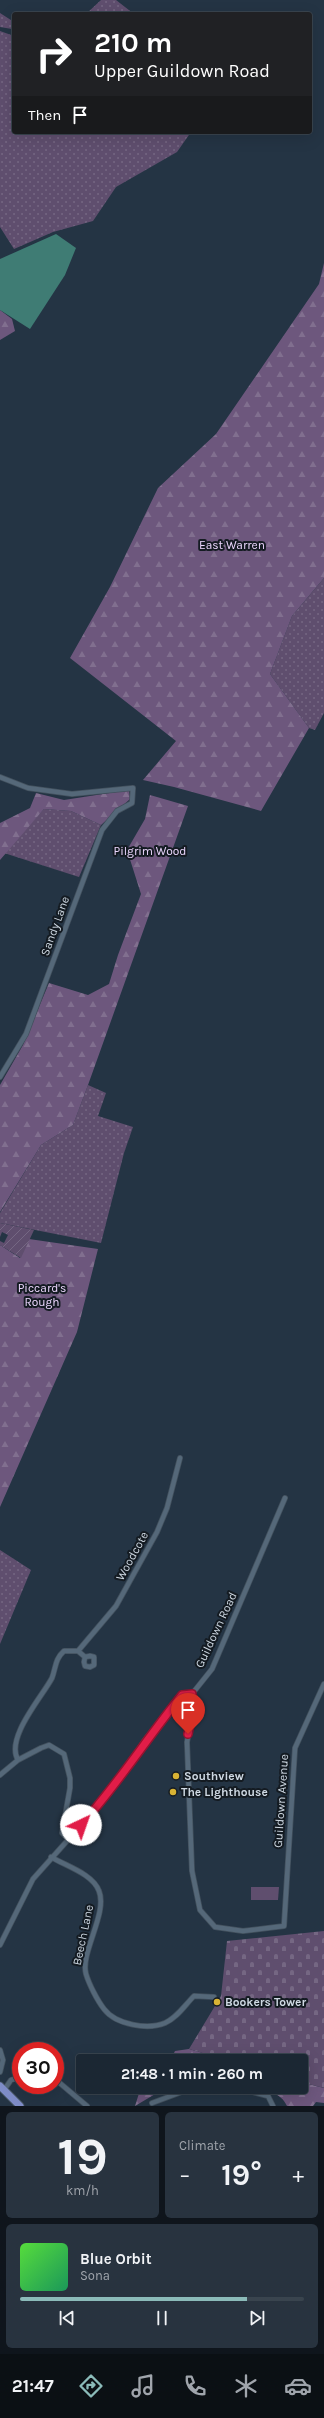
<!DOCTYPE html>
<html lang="en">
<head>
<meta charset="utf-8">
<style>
	body { margin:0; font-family:Karla,sans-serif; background:#28333f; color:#f1f3f6; height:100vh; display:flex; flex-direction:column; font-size:15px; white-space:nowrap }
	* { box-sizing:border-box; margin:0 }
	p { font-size:13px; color:#a0a5ac }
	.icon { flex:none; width:22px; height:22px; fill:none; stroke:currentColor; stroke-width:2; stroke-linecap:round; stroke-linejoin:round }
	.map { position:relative; height:2106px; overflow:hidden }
	.panel { display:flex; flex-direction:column; gap:6px; padding:6px; background:#0f151c; flex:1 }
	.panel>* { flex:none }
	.banner { position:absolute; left:12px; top:12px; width:300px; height:122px; border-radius:4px; box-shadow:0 4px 16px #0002,0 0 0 1px #39444e; background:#202124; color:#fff; overflow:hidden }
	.speed { position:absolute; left:12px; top:2042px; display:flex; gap:8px; font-size:20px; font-weight:700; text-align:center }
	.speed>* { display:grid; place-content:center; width:52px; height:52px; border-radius:50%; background:#1b2733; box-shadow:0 4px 16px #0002,0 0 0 1px #39444e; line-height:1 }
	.speed .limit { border:6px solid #d22; background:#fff; color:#111 }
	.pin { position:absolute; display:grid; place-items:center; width:34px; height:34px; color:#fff; margin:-41px -17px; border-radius:50% 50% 50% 0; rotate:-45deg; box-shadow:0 0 4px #0007 }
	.pin .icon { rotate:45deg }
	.me { position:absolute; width:44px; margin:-22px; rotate:42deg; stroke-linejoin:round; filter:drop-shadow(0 0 3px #0008) }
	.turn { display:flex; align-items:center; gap:14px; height:84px; padding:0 16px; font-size:18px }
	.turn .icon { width:52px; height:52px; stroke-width:2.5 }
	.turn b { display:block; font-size:28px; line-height:34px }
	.then { display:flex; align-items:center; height:38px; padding:0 16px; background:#0003; gap:8px; font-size:15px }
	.big { font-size:30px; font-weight:700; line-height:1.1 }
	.panel .card { flex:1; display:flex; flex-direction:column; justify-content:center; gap:6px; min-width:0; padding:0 14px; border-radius:6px; background:#28333f }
	.panel .dial { align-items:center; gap:0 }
	.dial b { font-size:52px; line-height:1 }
	.song { display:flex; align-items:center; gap:12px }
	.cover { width:48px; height:48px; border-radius:6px; background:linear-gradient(135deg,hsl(110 70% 55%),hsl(150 70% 35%)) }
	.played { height:4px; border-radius:2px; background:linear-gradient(90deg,#8bbbb9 80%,#39444e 80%) }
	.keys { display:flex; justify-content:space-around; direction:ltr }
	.heat { display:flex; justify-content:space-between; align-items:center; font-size:22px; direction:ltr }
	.panel .tiles { flex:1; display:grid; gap:6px; grid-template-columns:1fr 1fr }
	.card:last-child { grid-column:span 2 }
	.trip { position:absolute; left:76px; top:2054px; width:232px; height:40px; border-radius:4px; background:#1b2733; box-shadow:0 4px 16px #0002,0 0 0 1px #39444e; font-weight:700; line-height:40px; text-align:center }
	.tab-bar { display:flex; height:64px; justify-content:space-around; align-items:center; background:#0b1014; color:#a0a5ac }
	.tab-bar .icon { width:28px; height:28px }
	.tab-bar .on { color:#8bbbb9 }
	.tab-bar b { font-size:18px; color:#f1f3f6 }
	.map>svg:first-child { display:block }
	.grass { fill:url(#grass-dots) }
	.forest { fill:url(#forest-firs) }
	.cemetery { fill:url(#cemetery-stones) }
	.garden { fill:url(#garden-furrows) }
	.pitch { fill:#5f4e6e }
	.water { fill:#3f7c74 }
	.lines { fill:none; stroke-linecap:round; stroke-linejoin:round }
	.minor-casing { stroke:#43515e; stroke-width:6 }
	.primary-casing { stroke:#43515e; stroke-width:9 }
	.minor { stroke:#556879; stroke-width:4.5 }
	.primary { stroke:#7f8dc8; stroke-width:7 }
	.route-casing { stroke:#92132f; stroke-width:10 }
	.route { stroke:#e11d48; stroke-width:7 }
	.poi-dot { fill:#d9b334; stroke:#141b22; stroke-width:1.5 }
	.labels { text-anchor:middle; stroke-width:4; stroke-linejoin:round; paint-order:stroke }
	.park-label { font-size:12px; fill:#ecd7fe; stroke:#141b22 }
	.street-label { font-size:12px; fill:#cfd9e3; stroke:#141b22 }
	.poi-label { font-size:12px; font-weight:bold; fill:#cfd9e3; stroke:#141b22; text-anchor:start }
</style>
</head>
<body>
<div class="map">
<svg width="324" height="2106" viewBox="0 0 324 2106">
	<defs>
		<pattern id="grass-dots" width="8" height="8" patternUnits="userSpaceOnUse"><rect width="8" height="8" fill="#5f4e6e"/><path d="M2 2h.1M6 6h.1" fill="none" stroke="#756783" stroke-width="1.8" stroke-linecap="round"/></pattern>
		<pattern id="forest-firs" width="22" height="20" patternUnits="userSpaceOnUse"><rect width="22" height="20" fill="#6d577d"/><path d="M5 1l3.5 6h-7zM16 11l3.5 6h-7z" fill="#816f8f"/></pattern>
		<pattern id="cemetery-stones" width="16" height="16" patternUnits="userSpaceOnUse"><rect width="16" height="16" fill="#5f4e6e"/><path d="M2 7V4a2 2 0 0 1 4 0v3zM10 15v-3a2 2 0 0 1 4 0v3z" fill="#756783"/></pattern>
		<pattern id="garden-furrows" width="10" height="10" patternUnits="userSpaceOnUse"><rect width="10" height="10" fill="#5f4e6e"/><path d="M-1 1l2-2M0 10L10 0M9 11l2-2" fill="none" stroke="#756783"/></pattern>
	</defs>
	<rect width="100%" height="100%" fill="#243444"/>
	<path class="grass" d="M101 0H116L134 14H86Z
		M0 13 14 22 12 29 0 27Z
		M0 31 14 36V132H191L177 152 116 187 93 221 53 232 14 249 0 227Z
		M324 578V713L315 730 309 728 270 674 292 616Z
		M44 809 71 811 101 825 79 877 4 853Z
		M88 1085 106 1093 98 1116 133 1127 124 1153 101 1243 0 1223V1213L41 1145 73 1125Z
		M0 1550 31 1570 0 1644Z"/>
	<path class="forest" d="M324 263V578L292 616 270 674 309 728 261 811 174 787 143 780 176 741 70 658 110 587 158 488 216 434 319 284Z
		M0 310 12 319 15 331 0 340Z
		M129 790 130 799 101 825 71 811 44 809 0 860V823L30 808 36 793 64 800Z
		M150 795 188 806 88 1085 73 1125 41 1145 0 1212V1085L23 1045 49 983 88 995 109 984 118 955 141 894 127 850 145 819Z
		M29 1239 98 1249 77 1332 0 1507V1245L20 1258Z
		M189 2049 230 2061H170L175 2051Z
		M301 2082 324 2088V2103L316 2102 313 2106H287C279 2088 261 2093 245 2087H301Z
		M141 2087H167L135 2106Z"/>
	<path class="cemetery" d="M324 1931V2088L301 2082V2061H230L189 2049 221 1996 227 1941Z"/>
	<path class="garden" d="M0 1223 34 1230 21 1258 0 1245V1241L4 1243 8 1235 2 1232 0 1237Z"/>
	<path class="pitch" d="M251 1887H279L278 1900H251Z"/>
	<path class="water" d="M56 234 76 248 65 275 30 329 0 310V259Z"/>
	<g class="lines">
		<g class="minor-casing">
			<path id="minor" d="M0 777 28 788 72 794 133 788 132 803 117 811 102 830 26 1034 0 1077
				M78 1651 116 1606 157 1532 167 1508 180 1458
				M192 1694 194 1705 187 1742 192 1871 200 1910 215 1927 243 1931 284 1926 295 1748 324 1684
				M18 1760C5 1738 42 1697 52 1678 56 1667 55 1659 64 1651H78L85 1657 84 1662 85 1666 90 1667 94 1665V1657L90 1656 85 1657
				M0 1775 18 1760 41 1748 49 1745 64 1754 70 1778V1788L62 1833 68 1839
				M51 1857C66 1866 93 1874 99 1891 108 1913 80 1953 86 1974 89 1984 97 2000 104 2009 116 2025 148 2030 165 2023 177 2018 185 2005 194 1996L214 1997
				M0 1945 33 1879 109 1794 145 1740 182 1695 192 1694 212 1669 285 1498
				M0 2050 3 2060 0 2072
				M55 2079 87 2106
				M234 2087 268 2096 273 2106
				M4 2090 11 2080 21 2077
				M152 2103 195 2087"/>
		</g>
		<g class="primary-casing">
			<path id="primary" d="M0 2086 20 2106"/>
		</g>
		<use href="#minor" class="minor"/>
		<use href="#primary" class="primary"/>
	</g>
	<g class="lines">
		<g class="route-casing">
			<path id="route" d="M81 1825C118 1784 147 1738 182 1695L192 1694 194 1705 188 1734"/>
		</g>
		<use href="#route" class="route"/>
	</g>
	<g class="poi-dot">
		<circle cx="176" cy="1776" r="4"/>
		<circle cx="173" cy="1792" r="4"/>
		<circle cx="217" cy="2002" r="4"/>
	</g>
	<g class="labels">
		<g class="park-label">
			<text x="232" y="549">East Warren</text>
			<text x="150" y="855">Pilgrim Wood</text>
			<text x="42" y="1292">Piccard's<tspan x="42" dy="14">Rough</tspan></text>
		</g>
		<g class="street-label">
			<text transform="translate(55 926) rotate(-70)" y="4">Sandy Lane</text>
			<text transform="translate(132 1556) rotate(-61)" y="4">Woodcote</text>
			<text transform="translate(216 1630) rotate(-65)" y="4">Guildown Road</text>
			<text transform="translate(281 1801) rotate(-86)" y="4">Guildown Avenue</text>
			<text transform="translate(83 1935) rotate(-78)" y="4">Beech Lane</text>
		</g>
		<g class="poi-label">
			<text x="184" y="1780">Southview</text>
			<text x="181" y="1796">The Lighthouse</text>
			<text x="225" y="2006">Bookers Tower</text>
		</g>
	</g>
</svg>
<div class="speed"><div class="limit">30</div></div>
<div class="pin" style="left:188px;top:1734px;background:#d93025"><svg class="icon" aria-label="arrive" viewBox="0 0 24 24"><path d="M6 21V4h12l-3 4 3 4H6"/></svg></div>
<svg class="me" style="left:81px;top:1825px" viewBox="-20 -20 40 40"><circle r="19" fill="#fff"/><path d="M0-13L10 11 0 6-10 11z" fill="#e11d48"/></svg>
<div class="trip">21:48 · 1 min · 260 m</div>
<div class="banner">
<div class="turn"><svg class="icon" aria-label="right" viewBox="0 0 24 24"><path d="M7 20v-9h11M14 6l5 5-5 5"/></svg><div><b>210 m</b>Upper Guildown Road</div></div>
<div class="then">Then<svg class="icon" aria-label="arrive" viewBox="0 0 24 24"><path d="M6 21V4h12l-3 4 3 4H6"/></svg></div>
</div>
</div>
<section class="panel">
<div class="tiles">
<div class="card dial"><b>19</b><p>km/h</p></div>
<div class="card"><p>Climate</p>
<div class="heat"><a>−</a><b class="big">19°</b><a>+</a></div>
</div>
<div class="card">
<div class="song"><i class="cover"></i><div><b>Blue Orbit</b><p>Sona</p></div></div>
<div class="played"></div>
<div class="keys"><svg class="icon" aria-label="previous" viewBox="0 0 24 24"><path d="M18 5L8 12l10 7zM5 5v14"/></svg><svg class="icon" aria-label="pause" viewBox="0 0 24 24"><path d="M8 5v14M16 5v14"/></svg><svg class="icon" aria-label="next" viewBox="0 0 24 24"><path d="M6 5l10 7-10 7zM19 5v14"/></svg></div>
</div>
</div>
</section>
<nav class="tab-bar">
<b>21:47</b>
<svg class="icon on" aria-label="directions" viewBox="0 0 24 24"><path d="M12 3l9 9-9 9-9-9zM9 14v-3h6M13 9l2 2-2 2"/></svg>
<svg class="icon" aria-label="music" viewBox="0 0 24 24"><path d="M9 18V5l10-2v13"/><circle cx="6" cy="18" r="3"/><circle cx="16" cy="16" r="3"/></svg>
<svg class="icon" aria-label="phone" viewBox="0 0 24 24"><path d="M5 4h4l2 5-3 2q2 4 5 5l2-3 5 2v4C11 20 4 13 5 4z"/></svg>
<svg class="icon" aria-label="climate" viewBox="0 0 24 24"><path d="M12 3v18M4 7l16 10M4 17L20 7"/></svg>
<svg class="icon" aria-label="car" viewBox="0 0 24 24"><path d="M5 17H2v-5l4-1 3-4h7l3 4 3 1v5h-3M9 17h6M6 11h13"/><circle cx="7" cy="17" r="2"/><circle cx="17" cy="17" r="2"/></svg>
</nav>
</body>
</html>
